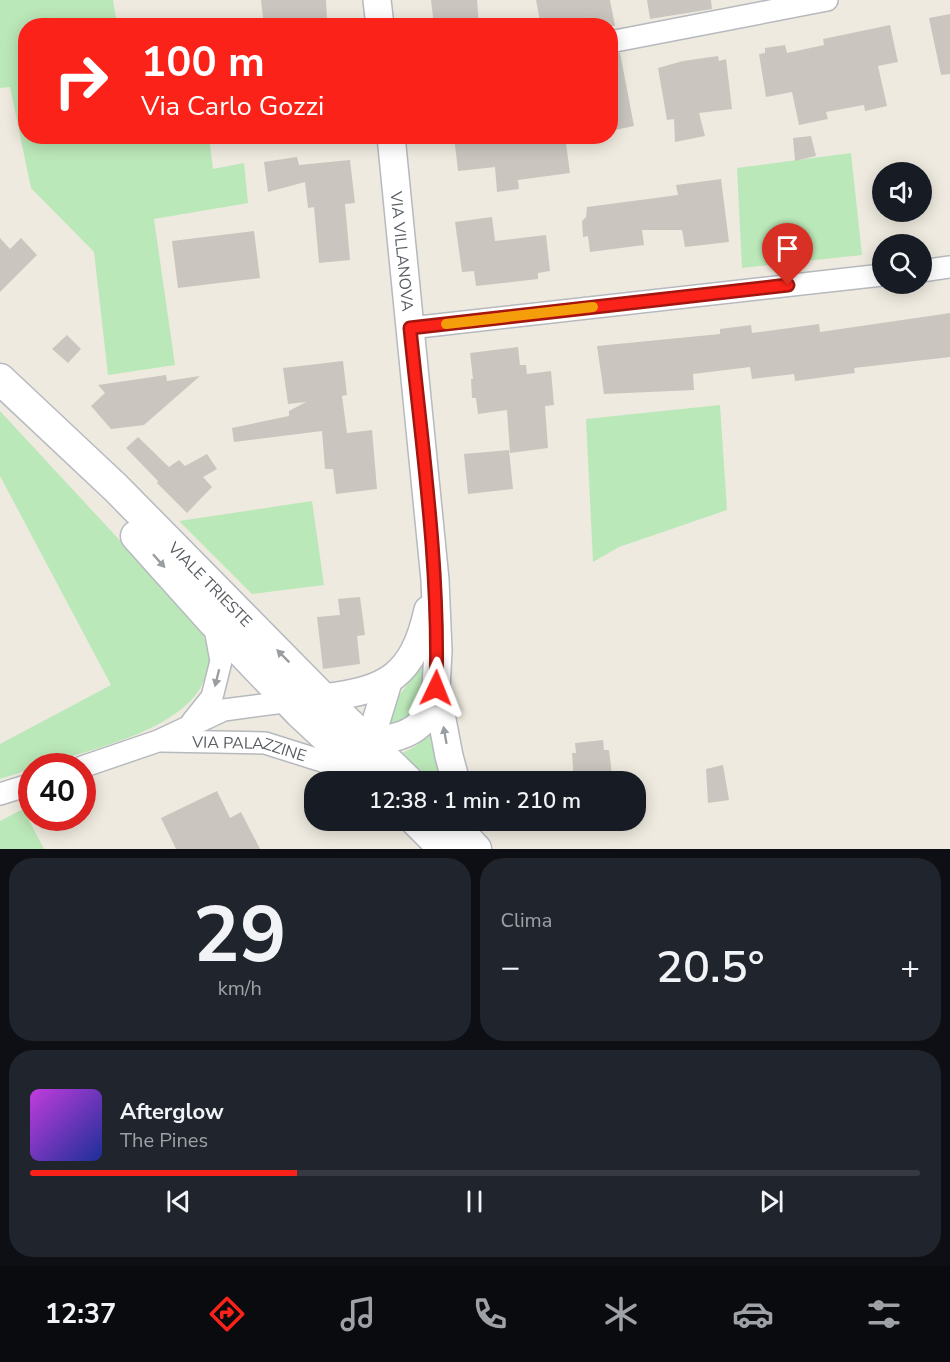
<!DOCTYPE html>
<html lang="it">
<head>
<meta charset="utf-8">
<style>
	body { margin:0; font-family:"Nunito Sans",sans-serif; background:#20242c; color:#f1f3f6; height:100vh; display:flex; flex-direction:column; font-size:22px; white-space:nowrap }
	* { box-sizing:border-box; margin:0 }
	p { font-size:20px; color:#9ea1a6 }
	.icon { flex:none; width:33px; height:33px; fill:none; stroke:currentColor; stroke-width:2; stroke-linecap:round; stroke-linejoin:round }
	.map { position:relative; height:849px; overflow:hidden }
	.side { display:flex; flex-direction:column; gap:9px; padding:9px; background:#0d0f14; flex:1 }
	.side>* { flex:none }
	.banner { position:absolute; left:18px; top:18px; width:600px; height:126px; border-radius:24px; box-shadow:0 3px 15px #0003; background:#fa2219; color:#fff; overflow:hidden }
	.controls { position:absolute; left:872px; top:162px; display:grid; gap:12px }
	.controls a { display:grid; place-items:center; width:60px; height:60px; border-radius:50%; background:#171b24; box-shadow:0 3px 15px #0003; font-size:30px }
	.speed { position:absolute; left:18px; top:753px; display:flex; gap:12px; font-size:30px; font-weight:700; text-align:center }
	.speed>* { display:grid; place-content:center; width:78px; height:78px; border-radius:50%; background:#171b24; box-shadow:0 3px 15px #0003; line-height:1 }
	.speed .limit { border:9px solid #d22; background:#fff; color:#111 }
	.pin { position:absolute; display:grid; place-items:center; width:51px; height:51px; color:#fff; margin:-62px -26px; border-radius:50% 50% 50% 0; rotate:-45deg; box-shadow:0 0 6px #0007 }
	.pin .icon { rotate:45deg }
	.me { position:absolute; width:66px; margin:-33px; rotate:2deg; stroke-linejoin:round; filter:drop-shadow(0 0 4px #0008) }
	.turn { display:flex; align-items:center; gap:21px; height:126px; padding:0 24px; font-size:27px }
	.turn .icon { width:78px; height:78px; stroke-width:2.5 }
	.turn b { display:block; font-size:42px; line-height:51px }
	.big { font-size:45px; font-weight:600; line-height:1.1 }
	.side .card { flex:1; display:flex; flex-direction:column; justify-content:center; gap:9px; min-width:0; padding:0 21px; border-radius:24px; background:#20242c }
	.side .dial { align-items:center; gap:0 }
	.dial b { font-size:78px; line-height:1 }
	.song { display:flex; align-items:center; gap:18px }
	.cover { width:72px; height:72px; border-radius:9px; background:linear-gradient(135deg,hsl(290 70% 55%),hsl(230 70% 35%)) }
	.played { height:6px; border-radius:3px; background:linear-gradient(90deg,#fa2219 30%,#363941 30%) }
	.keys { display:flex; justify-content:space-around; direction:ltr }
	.heat { display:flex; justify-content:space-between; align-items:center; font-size:33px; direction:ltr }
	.side .tiles { flex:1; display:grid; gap:9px; grid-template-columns:1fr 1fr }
	.card:last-child { grid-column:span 2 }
	.trip { position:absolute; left:304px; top:771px; width:342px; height:60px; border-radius:24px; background:#171b24; box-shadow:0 3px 15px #0003; font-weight:600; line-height:60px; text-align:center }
	.tab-bar { display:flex; height:96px; justify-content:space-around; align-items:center; background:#090b0e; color:#9ea1a6 }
	.tab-bar .icon { width:42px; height:42px }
	.tab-bar .selected { color:#fa2219 }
	.tab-bar b { font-size:27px; color:#f1f3f6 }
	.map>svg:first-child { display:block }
	.green { fill:#bbe8b9 }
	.building { fill:#cac6bf }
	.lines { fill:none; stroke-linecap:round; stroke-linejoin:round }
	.minor-casing { stroke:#b6b9be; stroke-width:24 }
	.tertiary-casing { stroke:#b6b9be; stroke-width:30 }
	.secondary-casing { stroke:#b6bac0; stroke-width:33 }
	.minor { stroke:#fff; stroke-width:21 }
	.tertiary { stroke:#fff; stroke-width:27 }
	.secondary { stroke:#fff; stroke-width:30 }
	.oneway { fill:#9b9ea1 }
	.route-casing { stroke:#a21610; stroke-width:15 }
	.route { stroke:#fa2219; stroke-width:10 }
	.slow { stroke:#f59e0b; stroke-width:10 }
	.labels { text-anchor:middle; stroke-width:4.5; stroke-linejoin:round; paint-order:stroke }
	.street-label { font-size:16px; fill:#595d62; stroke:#fff }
</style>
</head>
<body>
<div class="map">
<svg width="950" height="849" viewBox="0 0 950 849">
	<rect width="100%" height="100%" fill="#eeeadf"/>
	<path class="green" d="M0 0H113L117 25 26 26V136L209 137 213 169 244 163 248 203 154 219 175 365 108 375 94 252 31 188 10 87 0 88Z
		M851 153 862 255 742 268 737 168Z
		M720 405 727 510 619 547 593 562 586 419Z
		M0 411 200 627C203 637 209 648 211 658 211 663 208 670 206 675 190 730 88 750 39 766H32L31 769 0 779V744L111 685 0 476Z
		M312 501 324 585 252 594 179 521Z
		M429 654C426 673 423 710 406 722 401 725 394 727 388 730L386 713 407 685 422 658Z
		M434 730 436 756 441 781H428L398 754C413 750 423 741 434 730Z
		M23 809 44 849H0V821Z"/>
	<path class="building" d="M261 0H326L327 19 264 26Z
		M431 0H477L479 26H434Z
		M536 0H610L615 26H541Z
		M647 0H711L712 9 650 19Z
		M950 14V74L941 75 929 18Z
		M890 25 898 62 878 66 887 106 865 111 864 105 826 112 828 119 799 125 792 92 766 97 759 54 765 53V48L785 45 787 53 824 45 823 39Z
		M620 53 634 126 610 131V54Z
		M718 56 719 61 726 59 732 109 699 113 705 136 675 142 674 119 667 120 658 68 683 61Z
		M454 136H565L570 173 518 180 519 189 497 192 495 167 458 171Z
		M811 136 816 156 795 161 793 138Z
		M297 157 299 165 350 160 355 203 345 204 350 260 319 263 314 207 308 208 305 182 268 192 264 162Z
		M721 179 729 242 685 247 682 230H642L644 245 590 252 588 236 583 237 582 221 586 217 587 207 678 195 676 185Z
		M492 217 495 241 546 235 550 271 538 273V279L476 286 474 271 462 272 455 222Z
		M254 231 260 278 178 288 172 241Z
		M0 238 10 249 21 238 37 255 0 292Z
		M950 313V357L854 368 855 373 795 381 794 374 752 379 750 367 693 374 694 390 604 394 597 346 720 334V329L751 325 752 333 819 324 820 332Z
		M67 335 81 349 68 363 52 349Z
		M518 347 520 365H526L527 374 551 371 554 405 545 406 548 448 510 453 507 410 478 414 476 398H472L471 379H473L470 353Z
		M343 361 347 395 342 396 347 433 372 430 377 489 336 494 333 469H325L322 431 234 442 232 428 289 416V411L306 402 288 404 283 368Z
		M166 375 167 381 200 376 144 425 111 429 91 406 105 393 98 385Z
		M138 437 169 467 179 460 185 466 207 454 217 469 203 477 212 487 187 513 157 483 158 481 126 448Z
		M509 450 513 489 468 494 464 454Z
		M360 597 365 635 357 636 360 664 323 669 317 617 340 615 338 599Z
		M603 740 604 750H609L613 782H574L572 753H576L575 743Z
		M723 765 729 800 708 803 706 769Z
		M217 791 230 818 241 812 260 849H176L161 818Z"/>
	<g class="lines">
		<g class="minor-casing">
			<g id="minor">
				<path d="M610 42 827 0"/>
				<path d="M921 271 950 267"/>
				<path d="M410 328 882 275"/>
				<path d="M192 722 212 697 221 661 214 623"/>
				<path id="s1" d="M162 741 265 743 357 772"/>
				<path d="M82 767 158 741 224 710 299 700"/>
				<path d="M0 794 32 784"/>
			</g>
		</g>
		<g class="tertiary-casing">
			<g id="tertiary">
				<path d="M377 0 380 26"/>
				<path id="s2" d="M391 136 435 580 438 651 436 688 449 756 456 782"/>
				<path d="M323 698C388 690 413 676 428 610"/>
				<path d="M351 740C376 742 413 740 427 715 432 707 434 696 436 688"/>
				<path d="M370 741 388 682"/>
			</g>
		</g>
		<g class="secondary-casing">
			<g id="secondary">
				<path id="s3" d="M0 379 116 488 323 698 409 782"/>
				<path d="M136 536 214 623 300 713 374 782"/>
				<path d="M415 820 444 849"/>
				<path d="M448 820 476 849"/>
			</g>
		</g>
		<use href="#minor" class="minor"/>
		<use href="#tertiary" class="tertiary"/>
		<use href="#secondary" class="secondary"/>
	</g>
	<defs><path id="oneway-solid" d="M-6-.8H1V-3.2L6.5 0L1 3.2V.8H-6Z" transform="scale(1.5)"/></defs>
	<g class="oneway">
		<use href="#oneway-solid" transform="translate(159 561) rotate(48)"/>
		<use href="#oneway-solid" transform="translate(283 656) rotate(-135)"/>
		<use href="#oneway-solid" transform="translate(217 678) rotate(104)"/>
		<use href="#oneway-solid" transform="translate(445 735) rotate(-100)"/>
	</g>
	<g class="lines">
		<g class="route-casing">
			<path id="route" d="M436 688C440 568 422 447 410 328L788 285"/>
		</g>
		<use href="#route" class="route"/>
		<path class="slow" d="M446 324 593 307"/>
	</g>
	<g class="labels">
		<g class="street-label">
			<text dy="6" stroke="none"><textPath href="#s2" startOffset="116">VIA VILLANOVA</textPath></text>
			<text dy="6" stroke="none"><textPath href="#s3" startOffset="294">VIALE TRIESTE</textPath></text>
			<text dy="6" stroke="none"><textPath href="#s1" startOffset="88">VIA PALAZZINE</textPath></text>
		</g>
	</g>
</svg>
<div class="controls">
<a><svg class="icon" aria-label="sound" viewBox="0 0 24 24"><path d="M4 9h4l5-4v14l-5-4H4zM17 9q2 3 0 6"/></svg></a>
<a><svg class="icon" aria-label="search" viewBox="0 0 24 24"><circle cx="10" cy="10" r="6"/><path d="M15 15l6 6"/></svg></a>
</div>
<div class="speed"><div class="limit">40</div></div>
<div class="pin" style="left:788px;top:285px;background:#d93025"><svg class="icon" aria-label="arrive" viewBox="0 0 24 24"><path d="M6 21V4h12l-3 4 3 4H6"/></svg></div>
<svg class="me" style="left:436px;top:688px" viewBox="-20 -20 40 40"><path d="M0-17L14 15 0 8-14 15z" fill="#fa2219" stroke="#fff" stroke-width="4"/></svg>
<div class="trip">12:38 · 1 min · 210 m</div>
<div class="banner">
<div class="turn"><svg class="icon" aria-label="right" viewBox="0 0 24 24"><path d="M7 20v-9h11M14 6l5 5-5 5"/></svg><div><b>100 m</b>Via Carlo Gozzi</div></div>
</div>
</div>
<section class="side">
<div class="tiles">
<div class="card dial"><b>29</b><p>km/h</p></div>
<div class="card"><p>Clima</p>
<div class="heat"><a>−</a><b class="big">20.5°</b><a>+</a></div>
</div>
<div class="card">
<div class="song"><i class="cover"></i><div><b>Afterglow</b><p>The Pines</p></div></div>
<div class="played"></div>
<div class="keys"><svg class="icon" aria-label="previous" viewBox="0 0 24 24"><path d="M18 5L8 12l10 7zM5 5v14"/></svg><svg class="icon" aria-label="pause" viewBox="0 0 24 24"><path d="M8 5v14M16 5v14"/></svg><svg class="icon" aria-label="next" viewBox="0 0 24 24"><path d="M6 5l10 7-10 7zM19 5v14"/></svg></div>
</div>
</div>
</section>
<nav class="tab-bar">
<b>12:37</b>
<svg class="icon selected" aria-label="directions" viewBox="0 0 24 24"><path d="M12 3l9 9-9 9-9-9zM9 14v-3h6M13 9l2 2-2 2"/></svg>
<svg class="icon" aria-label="music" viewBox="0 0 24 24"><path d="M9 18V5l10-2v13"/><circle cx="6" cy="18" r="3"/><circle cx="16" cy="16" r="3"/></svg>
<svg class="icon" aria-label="phone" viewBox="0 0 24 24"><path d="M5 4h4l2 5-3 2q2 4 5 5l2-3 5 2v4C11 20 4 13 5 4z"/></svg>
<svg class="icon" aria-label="climate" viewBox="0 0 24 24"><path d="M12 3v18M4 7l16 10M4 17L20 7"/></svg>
<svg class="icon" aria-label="car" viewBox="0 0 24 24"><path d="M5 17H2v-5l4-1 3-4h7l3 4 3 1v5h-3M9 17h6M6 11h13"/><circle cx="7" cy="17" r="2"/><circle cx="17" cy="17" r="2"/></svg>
<svg class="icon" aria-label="filters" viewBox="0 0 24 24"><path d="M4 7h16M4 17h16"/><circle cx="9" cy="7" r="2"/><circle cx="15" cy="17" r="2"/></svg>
</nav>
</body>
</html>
